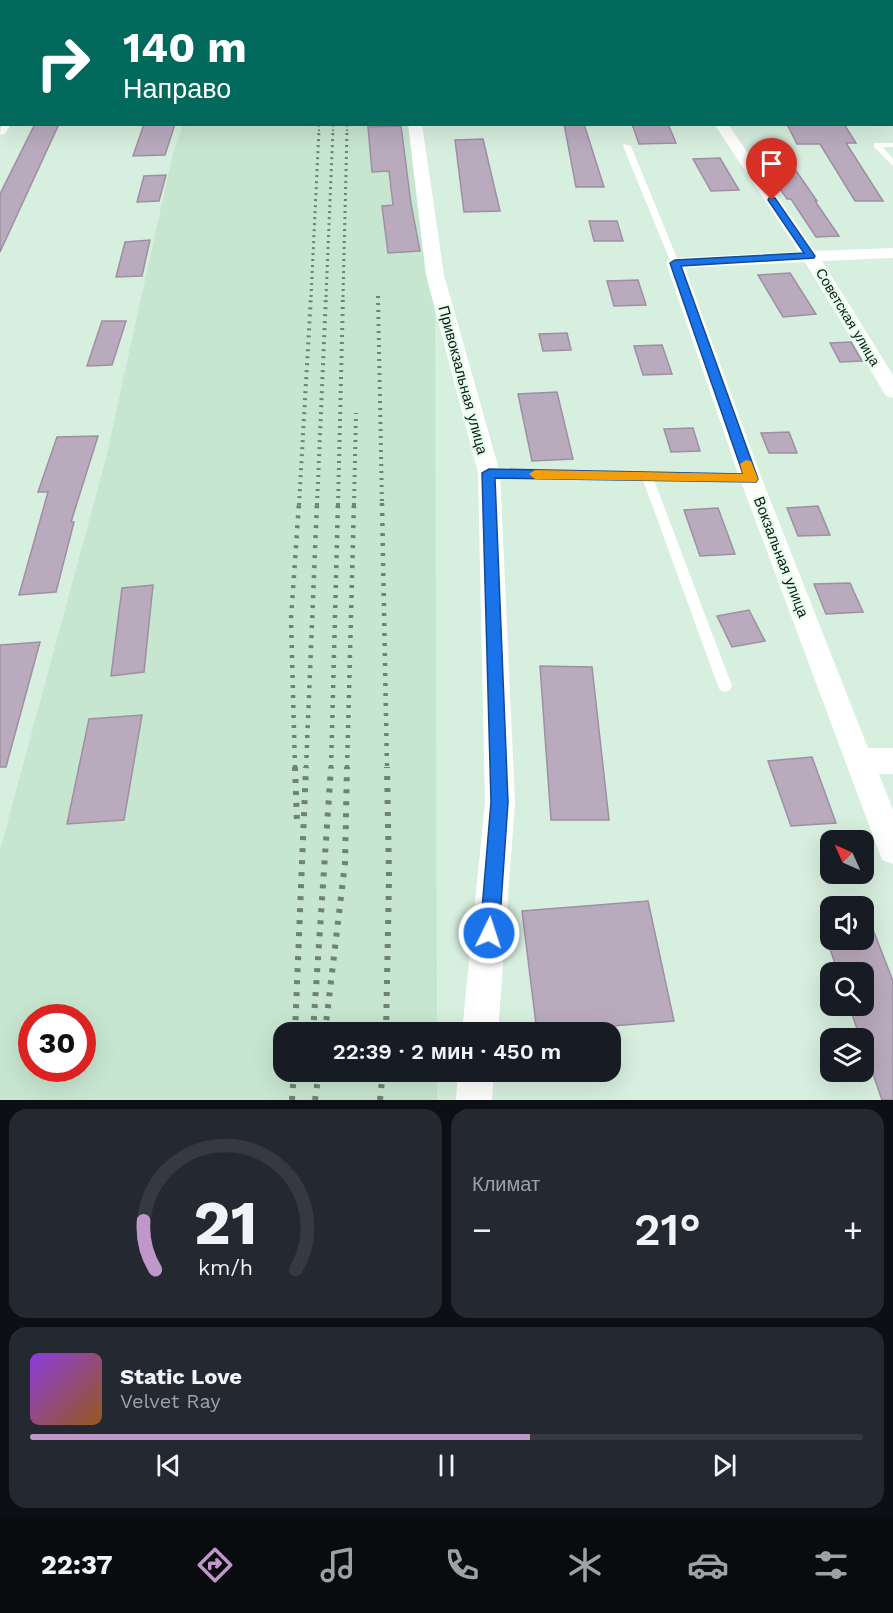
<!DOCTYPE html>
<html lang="ru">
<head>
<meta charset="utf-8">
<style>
	body { margin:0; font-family:"Work Sans",sans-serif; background:#242831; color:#f1f3f6; height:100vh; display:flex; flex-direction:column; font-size:22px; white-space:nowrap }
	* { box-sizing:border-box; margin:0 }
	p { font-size:20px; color:#9ea1a6 }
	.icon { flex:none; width:33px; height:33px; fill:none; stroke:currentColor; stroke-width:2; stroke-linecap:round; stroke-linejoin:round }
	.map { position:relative; height:1100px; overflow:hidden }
	.panel { display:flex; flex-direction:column; gap:9px; padding:9px; background:#0d0f14; flex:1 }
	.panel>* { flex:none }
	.top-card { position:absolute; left:0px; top:0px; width:894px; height:126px; box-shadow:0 6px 24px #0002; background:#00695c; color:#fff; overflow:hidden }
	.needle { width:39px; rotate:315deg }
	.tools { position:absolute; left:820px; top:830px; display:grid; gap:12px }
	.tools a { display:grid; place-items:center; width:54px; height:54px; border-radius:12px; background:#171b24; box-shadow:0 6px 24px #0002; font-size:30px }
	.speed { position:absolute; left:18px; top:1004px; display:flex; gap:12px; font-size:30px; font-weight:700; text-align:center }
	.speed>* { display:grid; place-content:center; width:78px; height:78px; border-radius:50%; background:#171b24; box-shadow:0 6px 24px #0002; line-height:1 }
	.speed .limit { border:9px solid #d22; background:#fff; color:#111 }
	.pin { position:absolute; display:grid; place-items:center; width:51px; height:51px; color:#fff; margin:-62px -26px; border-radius:50% 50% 50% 0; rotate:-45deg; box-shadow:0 0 6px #0007 }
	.pin .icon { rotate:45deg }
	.me { position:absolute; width:66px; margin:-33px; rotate:4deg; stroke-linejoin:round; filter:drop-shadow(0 0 4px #0008) }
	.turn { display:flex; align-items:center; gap:21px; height:126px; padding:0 24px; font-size:27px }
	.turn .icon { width:78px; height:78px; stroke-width:2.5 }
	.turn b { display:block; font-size:42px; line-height:51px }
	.big { font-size:45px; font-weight:600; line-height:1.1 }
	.panel .widget { flex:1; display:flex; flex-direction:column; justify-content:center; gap:9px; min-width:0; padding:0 21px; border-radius:18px; background:#242831 }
	.panel .dial { align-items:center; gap:0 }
	.dial svg { height:156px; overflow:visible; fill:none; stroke:#363941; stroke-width:7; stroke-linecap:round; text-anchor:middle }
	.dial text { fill:#f1f3f6; stroke:none }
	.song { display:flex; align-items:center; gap:18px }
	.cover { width:72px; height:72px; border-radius:9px; background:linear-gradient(135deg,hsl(270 70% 55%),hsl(30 70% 35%)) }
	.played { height:6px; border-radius:3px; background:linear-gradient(90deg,#bf97ca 60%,#363941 60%) }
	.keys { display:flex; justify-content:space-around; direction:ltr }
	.heat { display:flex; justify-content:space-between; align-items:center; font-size:33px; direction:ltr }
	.panel .tiles { flex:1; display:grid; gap:9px; grid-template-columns:1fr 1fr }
	.widget:last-child { grid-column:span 2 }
	.trip { position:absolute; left:273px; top:1022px; width:348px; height:60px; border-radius:18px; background:#171b24; box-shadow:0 6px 24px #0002; font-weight:600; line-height:60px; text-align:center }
	.tabs { display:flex; height:96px; justify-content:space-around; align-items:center; background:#090b0e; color:#9ea1a6 }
	.tabs .icon { width:42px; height:42px }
	.tabs .current { color:#bf97ca }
	.tabs b { font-size:27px; color:#f1f3f6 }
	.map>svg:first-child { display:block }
	.built { fill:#c7e6d0; fill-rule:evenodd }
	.building { fill:#baaabe; stroke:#9f8fa2; stroke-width:1.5 }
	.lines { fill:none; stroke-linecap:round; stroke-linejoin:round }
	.service { fill:#fff; fill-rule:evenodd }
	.minor { fill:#fff; fill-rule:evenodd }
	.tertiary { fill:#fff; fill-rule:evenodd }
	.rail-far4 { stroke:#708176; stroke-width:2; stroke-dasharray:1.5 3; stroke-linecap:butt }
	.rail-far3 { stroke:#708176; stroke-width:3; stroke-dasharray:2 4; stroke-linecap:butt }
	.rail-far2 { stroke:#708176; stroke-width:4; stroke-dasharray:2 5; stroke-linecap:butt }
	.rail-far1 { stroke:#708176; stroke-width:4.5; stroke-dasharray:3 7; stroke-linecap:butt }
	.rail { stroke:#708176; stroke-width:6; stroke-dasharray:4 8; stroke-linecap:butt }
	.route { fill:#1a73e8; stroke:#114b97; stroke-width:1.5 }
	.slow { fill:#f59e0b }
	.labels { text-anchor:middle; stroke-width:4.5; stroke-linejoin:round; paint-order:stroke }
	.far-street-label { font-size:14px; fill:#101913; stroke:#e5fdec }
	.street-label { font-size:15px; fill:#101913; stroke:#e5fdec }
</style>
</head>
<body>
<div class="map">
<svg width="893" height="1100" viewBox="0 0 893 1100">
	<rect width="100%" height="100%" fill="#d7efdf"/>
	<path class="built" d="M183 125H421L435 275 437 1032H284V1071H437V1100H0V850L106 458 172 157ZM32 1017H82V1068H32Z"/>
	<path class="building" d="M35 124H59L0 252V194Z
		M144 124H175L165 155 133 156Z
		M564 124H584L604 187H576Z
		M632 124H668L676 143 639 144Z
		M787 124H844L856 143H846L883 201H855L820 144H797Z
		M401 126 411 204 420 251 388 253 382 206 393 205 389 171 372 172 368 127Z
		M483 139 500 211 464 212 455 140Z
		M720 158 727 170 739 190 711 191 693 159Z
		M790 162 817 201H815L839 236 816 237 791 199H787L763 164Z
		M166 175 159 201 137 202 144 176Z
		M589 221H617L623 241H594Z
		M150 240 142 276 116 277 125 242Z
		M790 273 816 314 783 317 758 275Z
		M638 280 646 305 614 306 607 281Z
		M102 321H126L112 365 87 366Z
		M567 333 571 350 543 351 539 334Z
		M851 342 862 361 840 362 830 343Z
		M662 345 672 374 643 375 634 346Z
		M557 392 573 459 532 461 518 394Z
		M693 428 700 451 671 452 664 429Z
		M789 432 797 453H769L761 433Z
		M98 436 71 522H74L56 592 19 595 48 492H38L57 437Z
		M818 506 830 535 798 536 787 508Z
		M718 508 735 554 700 556 684 510Z
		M850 583 863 612 826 614 814 584Z
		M153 585 144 672 111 676 122 588Z
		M749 610 765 641 732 647 717 616Z
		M40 642 6 767H0V645Z
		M540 666 592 667 609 820H551Z
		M142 715 124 820 67 824 89 719Z
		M812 757 836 823 791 826 768 761Z
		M648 901 674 1021 537 1032 522 911Z
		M872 927 893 981V1100H882L864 1048V1038H860L849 1005H864V972H838L824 932 831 931V939H864V928Z"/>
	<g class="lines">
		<path class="service" d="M448 0H454L455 2H449Z
			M738 0H744L746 2H739Z
			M892 90H893V94H892Z
			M874 143H893V147H883L893 159V166L874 147Z
			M624 144 631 146 679 263 678 265 671 263 623 146Z
			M489 469 755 476 757 479 755 482 751 483 654 480 732 686 730 690 725 692 720 690 718 686 643 480 489 477 483 473Z"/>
		<path class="minor" d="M74 0H86L74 2Z
			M403 0H415V2H404Z
			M0 8H2V16H0Z
			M2 120V124H11L5 134 0 135Z
			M408 124H422L444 275 500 473 515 802 498 1032H462L485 802 478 473 426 275Z
			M714 124H728L815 251 893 248V258L822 261 893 375V398L886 396 805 262 685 268 762 479 868 748H893V774H879L893 810V864L882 860 878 849 740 479 666 263 669 259 675 258 799 252Z
			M458 1071H494L492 1100H456Z"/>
		<path class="tertiary" d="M785 0H799L800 2H785Z
			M892 112H893V124H892Z"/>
		<path class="rail-far4" d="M319 131V124
			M333 131V124
			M347 131V124"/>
		<path class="rail-far3" d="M311 297 319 130
			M326 297 333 130
			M343 297 347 130"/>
		<path class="rail-far2" d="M378 296 382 505
			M299 505 311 295
			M317 505 326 295
			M338 505 343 295
			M354 505 356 413"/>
		<path class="rail-far1" d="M382 503 387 768
			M295 768 291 619 299 503
			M306 768 317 503
			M331 768 338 503
			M347 768 354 503"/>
		<path class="rail" d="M295 767 297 823
			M295 1032 306 767
			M313 1032 331 767
			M325 1032 345 863 347 767
			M386 1032 389 878 387 767
			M292 1100 294 1071
			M315 1100 319 1071
			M380 1100 383 1071"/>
	</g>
	<path class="route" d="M769 198H775L815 256 814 258 681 266 758 479 756 482 495 478 508 802 499 933 496 940 489 942 483 940 480 933 491 802 482 473 489 469 743 474 670 263 675 260 804 253 768 200Z"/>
	<path class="slow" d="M746 460 751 461 758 479 756 482 535 479 529 474 535 470 743 474 740 464Z"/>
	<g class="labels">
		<g class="far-street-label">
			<text transform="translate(848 317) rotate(59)" y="5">Советская улица</text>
		</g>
		<g class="street-label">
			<text transform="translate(463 380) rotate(75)" y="5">Привокзальная улица</text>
			<text transform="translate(781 557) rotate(69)" y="5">Вокзальная улица</text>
		</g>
	</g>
</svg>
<div class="tools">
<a><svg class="needle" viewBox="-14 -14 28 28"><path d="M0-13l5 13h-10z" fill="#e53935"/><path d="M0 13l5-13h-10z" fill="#9ea1a6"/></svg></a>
<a><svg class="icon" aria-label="sound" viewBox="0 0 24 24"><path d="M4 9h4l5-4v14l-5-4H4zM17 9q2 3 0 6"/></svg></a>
<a><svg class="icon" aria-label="search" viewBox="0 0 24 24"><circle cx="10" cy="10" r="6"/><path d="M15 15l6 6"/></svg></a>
<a><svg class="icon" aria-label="layers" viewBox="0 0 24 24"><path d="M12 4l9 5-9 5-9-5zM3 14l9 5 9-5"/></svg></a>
</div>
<div class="speed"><div class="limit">30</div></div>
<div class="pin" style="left:772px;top:200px;background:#d93025"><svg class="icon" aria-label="arrive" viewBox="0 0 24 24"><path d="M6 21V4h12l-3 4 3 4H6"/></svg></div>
<svg class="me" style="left:489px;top:933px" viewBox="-20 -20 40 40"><circle r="17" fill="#1a73e8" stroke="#fff" stroke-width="3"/><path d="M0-11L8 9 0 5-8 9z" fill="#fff"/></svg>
<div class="trip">22:39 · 2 мин · 450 m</div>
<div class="top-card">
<div class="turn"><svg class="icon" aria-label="right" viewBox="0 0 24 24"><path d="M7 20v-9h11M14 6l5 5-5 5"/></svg><div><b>140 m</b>Направо</div></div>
</div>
</div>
<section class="panel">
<div class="tiles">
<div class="widget dial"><svg viewBox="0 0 100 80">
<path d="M14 69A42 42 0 1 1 86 69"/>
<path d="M14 69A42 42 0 0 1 8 44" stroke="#bf97ca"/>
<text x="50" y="56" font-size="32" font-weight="700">21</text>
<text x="50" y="72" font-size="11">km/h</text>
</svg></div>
<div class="widget"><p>Климат</p>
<div class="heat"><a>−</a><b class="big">21°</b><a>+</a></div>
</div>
<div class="widget">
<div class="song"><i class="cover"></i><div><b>Static Love</b><p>Velvet Ray</p></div></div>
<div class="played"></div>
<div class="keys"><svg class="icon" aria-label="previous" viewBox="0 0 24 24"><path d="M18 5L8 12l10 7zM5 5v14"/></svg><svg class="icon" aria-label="pause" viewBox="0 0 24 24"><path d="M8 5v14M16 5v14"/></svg><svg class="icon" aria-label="next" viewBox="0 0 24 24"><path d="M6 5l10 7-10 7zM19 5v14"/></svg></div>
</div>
</div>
</section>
<nav class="tabs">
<b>22:37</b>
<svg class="icon current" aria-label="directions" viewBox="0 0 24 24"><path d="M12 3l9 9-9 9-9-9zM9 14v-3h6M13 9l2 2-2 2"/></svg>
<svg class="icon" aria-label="music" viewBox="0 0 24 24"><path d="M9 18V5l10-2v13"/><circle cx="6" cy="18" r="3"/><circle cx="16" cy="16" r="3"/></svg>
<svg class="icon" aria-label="phone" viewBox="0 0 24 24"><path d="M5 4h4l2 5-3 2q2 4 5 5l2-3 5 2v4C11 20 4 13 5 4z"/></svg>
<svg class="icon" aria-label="climate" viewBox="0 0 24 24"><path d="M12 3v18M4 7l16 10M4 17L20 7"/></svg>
<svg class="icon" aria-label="car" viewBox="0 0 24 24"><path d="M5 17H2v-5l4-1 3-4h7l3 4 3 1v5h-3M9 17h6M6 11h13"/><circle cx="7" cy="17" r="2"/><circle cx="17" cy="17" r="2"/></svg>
<svg class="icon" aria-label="filters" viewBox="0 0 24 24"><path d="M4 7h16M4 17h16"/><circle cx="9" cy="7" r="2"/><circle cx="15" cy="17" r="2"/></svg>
</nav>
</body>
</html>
